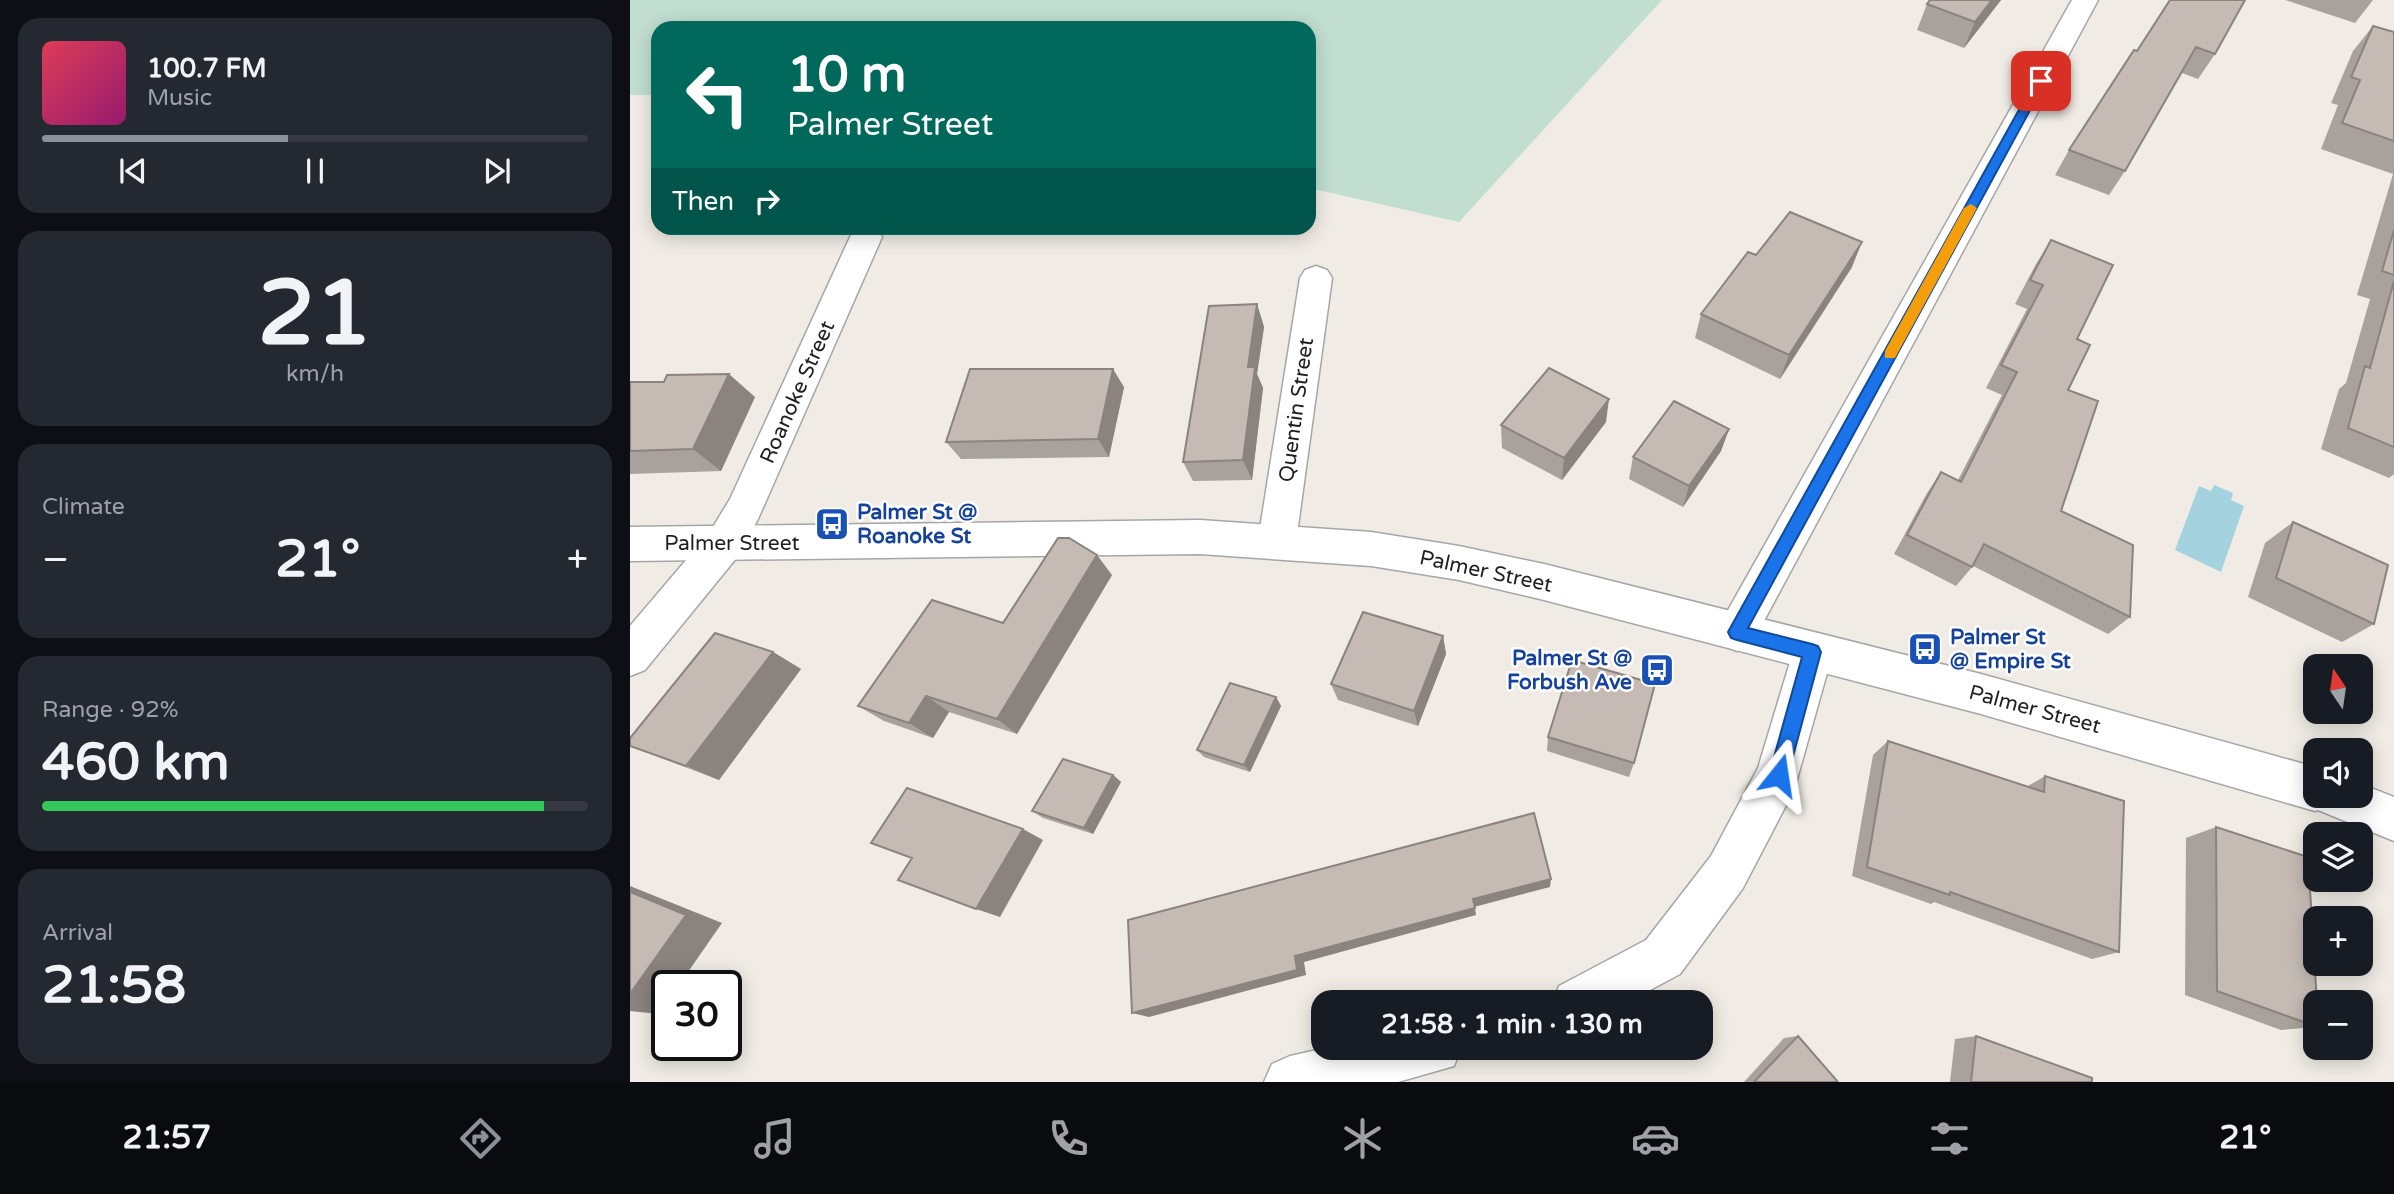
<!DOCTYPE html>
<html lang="en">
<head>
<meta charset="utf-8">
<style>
	body { margin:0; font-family:"Varela Round",sans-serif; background:#242831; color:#f1f3f6; height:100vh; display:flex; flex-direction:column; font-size:26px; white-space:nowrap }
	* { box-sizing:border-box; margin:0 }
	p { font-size:23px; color:#9ea1a6 }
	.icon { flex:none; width:38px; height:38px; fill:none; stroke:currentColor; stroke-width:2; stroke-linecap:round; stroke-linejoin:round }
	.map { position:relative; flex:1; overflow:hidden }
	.drawer { display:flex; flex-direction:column; gap:18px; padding:18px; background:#0d0f14; width:630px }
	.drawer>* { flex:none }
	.hud { position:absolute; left:21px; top:21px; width:665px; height:214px; border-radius:21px; box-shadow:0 4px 18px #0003; background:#00695c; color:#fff; overflow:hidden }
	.needle { width:46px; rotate:347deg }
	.fabs { position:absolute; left:1673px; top:654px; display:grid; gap:14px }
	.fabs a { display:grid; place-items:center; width:70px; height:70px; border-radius:14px; background:#171b24; box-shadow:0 4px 18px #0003; font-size:35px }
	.speed { position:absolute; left:21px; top:970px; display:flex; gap:14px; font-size:35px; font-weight:700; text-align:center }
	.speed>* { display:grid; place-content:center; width:91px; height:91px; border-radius:50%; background:#171b24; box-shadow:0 4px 18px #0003; line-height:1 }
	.speed .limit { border:4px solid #111; border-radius:10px; background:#fff; color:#111 }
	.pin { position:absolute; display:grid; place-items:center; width:60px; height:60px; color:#fff; margin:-30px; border-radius:14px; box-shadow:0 4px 10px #0006 }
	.me { position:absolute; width:77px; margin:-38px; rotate:15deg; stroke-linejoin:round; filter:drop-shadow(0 0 5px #0008) }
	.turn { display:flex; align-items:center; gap:24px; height:147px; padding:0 21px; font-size:32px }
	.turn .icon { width:91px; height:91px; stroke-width:2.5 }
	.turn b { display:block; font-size:49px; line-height:60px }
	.then { display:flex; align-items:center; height:66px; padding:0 21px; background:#0003; gap:14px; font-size:26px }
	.big { font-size:52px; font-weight:700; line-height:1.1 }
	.drawer .card { flex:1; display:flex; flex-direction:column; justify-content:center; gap:10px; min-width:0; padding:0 24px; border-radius:21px; background:#242831 }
	.drawer .dial { align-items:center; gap:0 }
	.dial b { font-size:91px; line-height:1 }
	.song { display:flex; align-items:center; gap:21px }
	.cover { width:84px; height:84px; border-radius:10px; background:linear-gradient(135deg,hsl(350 70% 55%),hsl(320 70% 35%)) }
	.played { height:7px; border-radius:4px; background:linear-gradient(90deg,#8c9099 45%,#363941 45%) }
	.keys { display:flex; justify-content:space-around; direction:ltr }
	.heat { display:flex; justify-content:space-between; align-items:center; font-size:38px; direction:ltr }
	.charge { height:10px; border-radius:5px; background:linear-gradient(90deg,#34c759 92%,#363941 0) }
	.trip { position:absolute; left:681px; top:990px; width:402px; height:70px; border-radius:21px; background:#171b24; box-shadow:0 4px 18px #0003; font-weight:700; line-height:70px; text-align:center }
	.tabs { display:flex; height:112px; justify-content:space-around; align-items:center; background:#090b0e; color:#9ea1a6 }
	.tabs .icon { width:49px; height:49px }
	.tabs .current { color:#8c9099 }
	.tabs b { font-size:32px; color:#f1f3f6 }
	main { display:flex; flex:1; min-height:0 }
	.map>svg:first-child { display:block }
	.wetland { fill:#c1ded1 }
	.water { fill:#a4d2df }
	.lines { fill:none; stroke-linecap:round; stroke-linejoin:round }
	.minor-casing { stroke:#a6a6a6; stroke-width:3 }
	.tertiary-casing { stroke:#a6a6a6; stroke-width:3 }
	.minor { fill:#fff; fill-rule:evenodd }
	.tertiary { fill:#fff; fill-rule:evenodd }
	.wall { fill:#a9a19b }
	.shaded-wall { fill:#8a837e }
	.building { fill:#c5bbb4; stroke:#8a837e; stroke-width:2 }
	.route { fill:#1a73e8; stroke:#114b97; stroke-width:2 }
	.slow { fill:#f59e0b }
	.labels { text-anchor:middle; stroke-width:5; stroke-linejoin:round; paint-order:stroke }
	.street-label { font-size:21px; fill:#1f1f1f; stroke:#fff }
	.transit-label { font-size:21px; font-weight:bold; fill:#164399; stroke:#fff; text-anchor:start }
</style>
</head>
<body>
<main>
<section class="drawer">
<div class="card">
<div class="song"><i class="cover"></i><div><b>100.7 FM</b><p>Music</p></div></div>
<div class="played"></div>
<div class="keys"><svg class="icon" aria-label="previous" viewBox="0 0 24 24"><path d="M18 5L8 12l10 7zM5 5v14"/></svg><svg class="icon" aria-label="pause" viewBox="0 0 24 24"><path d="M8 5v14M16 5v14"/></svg><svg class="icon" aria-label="next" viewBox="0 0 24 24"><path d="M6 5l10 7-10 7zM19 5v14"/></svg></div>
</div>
<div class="card dial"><b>21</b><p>km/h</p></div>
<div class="card"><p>Climate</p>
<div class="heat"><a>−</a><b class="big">21°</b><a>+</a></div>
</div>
<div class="card"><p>Range · 92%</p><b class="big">460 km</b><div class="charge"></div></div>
<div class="card"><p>Arrival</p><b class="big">21:58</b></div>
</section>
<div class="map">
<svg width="1764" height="1082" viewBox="0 0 1764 1082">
	<rect width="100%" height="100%" fill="#f0ece5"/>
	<path class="wetland" d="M0 0H1032L829 222 679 188V28H28V95H0Z"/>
	<path class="water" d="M1584 485 1603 493 1601 500 1614 506 1591 572 1545 550 1569 486 1581 491Z"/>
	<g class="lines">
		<g class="minor-casing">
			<path id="minor" d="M1442 0H1468L1121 645 1107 651 1093 645 1087 632 1093 619Z
				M230 228 247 229 252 237 128 519 108 556 15 670 0 676V626L80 532 100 499 220 237 225 229Z
				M686 266 697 270 702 278 666 541 661 553 647 558 633 553 628 541 670 278 675 270Z
				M1182 633 1197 639 1203 652 1164 790 1113 888 1050 974 996 1003H922L929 986 1016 940 1081 856 1128 768 1167 639Z
				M696 1048H831L824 1066 768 1082H634L642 1064 660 1056Z"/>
		</g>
		<g class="tertiary-casing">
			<path id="tertiary" d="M570 520 741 532 829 546 914 564 1351 674 1685 767V796H1731V784L1764 797V841L1688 810 1685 811 1351 714 914 600 829 580 741 566 570 554 0 561V527Z"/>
		</g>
		<use href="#minor" class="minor"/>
		<use href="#tertiary" class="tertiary"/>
	</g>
	<path class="wall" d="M1371 0 1334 48 1287 30 1297 4Z
		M1540 0 1585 54 1568 79 1552 73 1495 171 1479 195 1425 175 1439 150 1507 51Z
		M1655 0H1743L1725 23Z
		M1743 26 1764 32V474L1759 478 1691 449 1709 389 1716 383 1740 299 1727 295 1763 174 1691 149 1708 105 1701 103 1723 51Z
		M1421 240 1447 339 1438 390 1431 511 1500 617 1478 634 1343 566 1326 586 1264 554 1297 493 1311 472 1328 480 1372 395 1356 388 1397 309 1385 304 1406 264Z
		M1126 255 1222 267 1150 379 1065 338 1071 314Z
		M627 304 634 327 627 374 633 388 622 480 563 481 553 462Z
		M0 382 125 397 91 471 0 474Z
		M494 387 479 457 331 459 316 442Z
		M976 422 932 480 872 448 871 425Z
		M1099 429 1091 451 1053 507 999 479 1003 457Z
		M1663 522 1744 624 1712 642 1618 597 1635 543Z
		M482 575 387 734 319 712 303 738 254 721 228 706 373 623Z
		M813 636 816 654 788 726 708 700 701 684Z
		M143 652 171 669 89 780 0 746Z
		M646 697 651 706 620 772 574 757 567 750Z
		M918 737 1004 763 999 777 917 751Z
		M1258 741 1398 786 1415 776 1489 952 1462 959 1304 902 1301 904 1222 876 1243 755Z
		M483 775 491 782 463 834 413 818 402 811Z
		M1586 827 1685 1003V1027L1651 1030 1555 995 1556 838Z
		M1168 1036 1208 1082H1114L1154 1038Z
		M1346 1036 1462 1082H1320L1325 1039Z"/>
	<path class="shaded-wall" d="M1362 0H1371L1334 48 1345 22Z
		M1232 242 1222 267 1150 379 1159 355Z
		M627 304 634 327 627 374 633 388 622 480 613 460 618 367Z
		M483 369 494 387 479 457 468 439Z
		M99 374 125 397 91 471 63 449Z
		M979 399 976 422 932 480 934 458Z
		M1099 429 1091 451 1053 507 1059 486Z
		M467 555 482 575 387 734 367 719Z
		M813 636 816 654 788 726 784 711Z
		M143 652 171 669 89 780 56 766Z
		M296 696 319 712 303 738 279 723Z
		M646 697 651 706 620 772 614 765Z
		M483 775 491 782 463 834 454 828Z
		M393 829 413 840 370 917 346 909Z
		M921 879 920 887 844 907 843 899Z
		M0 886 92 923 49 985H37V1003L29 1014 0 1011Z
		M845 908 846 915 674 962 676 975 519 1017 502 1013 665 956Z"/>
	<path class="building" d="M1300 0H1362L1345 22 1297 4Z
		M1540 0H1615L1585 54 1566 47 1495 171 1439 150 1504 50 1507 51Z
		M1743 26 1764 32V141L1712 123 1730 80 1721 77Z
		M1160 212 1232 242 1159 355 1071 314 1118 252 1126 255Z
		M1764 230V275L1752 271Z
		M1421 240 1483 265 1447 339 1460 345 1438 390 1468 401 1431 511 1503 545 1500 617 1354 544 1342 567 1277 535 1311 472 1331 482 1387 372 1371 365 1413 285 1400 280Z
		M1764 281V447L1718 428 1735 366 1740 368Z
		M627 304 618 367H625L613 460 553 462 579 306Z
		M919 368 979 399 934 458 871 425Z
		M340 369H483L468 439 316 442Z
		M99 374 63 449 0 451V382H34L37 375Z
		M1044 401 1099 429 1059 486 1003 457Z
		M1663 522 1758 565 1744 624 1646 578Z
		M428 538H439L467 555 367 719 296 696 279 723 228 706 302 600 373 623Z
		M733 612 813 636 784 711 701 684Z
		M85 633 143 652 56 766 0 746V738Z
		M942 660 1025 684 1004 763 918 737Z
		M600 683 646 697 614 765 567 750Z
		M1258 741 1414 792 1415 776 1494 801 1489 952 1320 892V895L1237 867Z
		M433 759 483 775 454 828 402 811Z
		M277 788 393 829 346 909 268 880 282 858 241 843Z
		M904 813 921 879 843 899 845 908 665 956 667 970 502 1013 498 920Z
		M1586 827 1678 857 1687 1003H1685V1026L1587 991Z
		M0 892 56 915 0 994Z
		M1168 1036 1208 1082H1124Z
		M1346 1036 1462 1078V1082H1341Z"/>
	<path class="route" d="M1411 77 1416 81 1118 628 1182 644 1188 646 1191 652 1158 775 1155 781 1149 784 1142 781 1139 775 1172 657 1107 640 1101 638 1098 632 1405 81Z"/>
	<path class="slow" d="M1341 204 1347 208 1265 358H1255V351L1334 208Z"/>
	<defs>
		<g id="bus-square" transform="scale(1.75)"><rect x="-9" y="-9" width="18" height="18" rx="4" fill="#1a4fb4" stroke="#fff"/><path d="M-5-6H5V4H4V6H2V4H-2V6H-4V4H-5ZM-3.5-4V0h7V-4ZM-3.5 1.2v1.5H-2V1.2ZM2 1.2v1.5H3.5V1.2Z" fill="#fff"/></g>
	</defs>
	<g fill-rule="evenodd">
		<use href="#bus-square" x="202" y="524"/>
		<use href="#bus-square" x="1295" y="649"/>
		<use href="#bus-square" x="1027" y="670"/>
	</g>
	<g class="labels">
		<g class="street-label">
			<text transform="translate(167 392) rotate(-66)" y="7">Roanoke Street</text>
			<text transform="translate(666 410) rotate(-82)" y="7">Quentin Street</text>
			<text x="102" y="550">Palmer Street</text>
			<text transform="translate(856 571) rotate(12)" y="7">Palmer Street</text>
			<text transform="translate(1405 709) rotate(15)" y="7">Palmer Street</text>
		</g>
		<g class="transit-label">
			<text x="227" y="519">Palmer St @<tspan x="227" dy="24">Roanoke St</tspan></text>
			<text x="1320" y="644">Palmer St<tspan x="1320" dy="24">@ Empire St</tspan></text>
			<text x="1002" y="665" text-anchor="end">Palmer St @<tspan x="1002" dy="24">Forbush Ave</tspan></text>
		</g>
	</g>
</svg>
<div class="fabs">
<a><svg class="needle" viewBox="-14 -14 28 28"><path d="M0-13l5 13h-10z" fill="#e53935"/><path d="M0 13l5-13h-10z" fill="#9ea1a6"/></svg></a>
<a><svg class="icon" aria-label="sound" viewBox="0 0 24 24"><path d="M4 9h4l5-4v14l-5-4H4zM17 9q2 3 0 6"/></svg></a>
<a><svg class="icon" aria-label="layers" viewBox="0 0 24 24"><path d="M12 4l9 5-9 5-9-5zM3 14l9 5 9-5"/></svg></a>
<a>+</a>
<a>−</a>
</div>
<div class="speed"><div class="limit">30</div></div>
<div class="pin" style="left:1411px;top:81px;background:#d93025"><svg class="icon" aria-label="arrive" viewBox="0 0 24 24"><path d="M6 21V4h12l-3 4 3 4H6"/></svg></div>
<svg class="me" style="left:1149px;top:775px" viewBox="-20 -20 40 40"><path d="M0-17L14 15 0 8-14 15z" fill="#1a73e8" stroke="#fff" stroke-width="4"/></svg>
<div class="trip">21:58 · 1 min · 130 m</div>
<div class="hud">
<div class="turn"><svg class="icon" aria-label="left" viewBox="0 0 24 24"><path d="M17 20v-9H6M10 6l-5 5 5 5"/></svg><div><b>10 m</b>Palmer Street</div></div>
<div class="then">Then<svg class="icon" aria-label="right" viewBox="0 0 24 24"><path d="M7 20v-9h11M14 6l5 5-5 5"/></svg></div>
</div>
</div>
</main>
<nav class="tabs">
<b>21:57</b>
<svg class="icon current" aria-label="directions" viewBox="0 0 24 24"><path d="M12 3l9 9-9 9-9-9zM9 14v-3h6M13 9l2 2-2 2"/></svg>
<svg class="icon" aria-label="music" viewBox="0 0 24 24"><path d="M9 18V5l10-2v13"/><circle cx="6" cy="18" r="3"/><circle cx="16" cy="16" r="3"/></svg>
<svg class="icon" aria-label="phone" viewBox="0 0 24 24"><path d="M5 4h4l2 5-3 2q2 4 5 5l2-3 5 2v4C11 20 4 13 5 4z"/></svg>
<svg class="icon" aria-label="climate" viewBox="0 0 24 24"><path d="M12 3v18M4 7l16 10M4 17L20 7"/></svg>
<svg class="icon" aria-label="car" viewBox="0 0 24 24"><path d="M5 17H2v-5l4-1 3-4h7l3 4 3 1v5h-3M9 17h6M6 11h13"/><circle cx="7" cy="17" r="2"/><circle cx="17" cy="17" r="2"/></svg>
<svg class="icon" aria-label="filters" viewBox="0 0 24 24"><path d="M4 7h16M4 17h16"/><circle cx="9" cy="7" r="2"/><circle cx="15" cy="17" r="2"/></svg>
<b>21°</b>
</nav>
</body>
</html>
